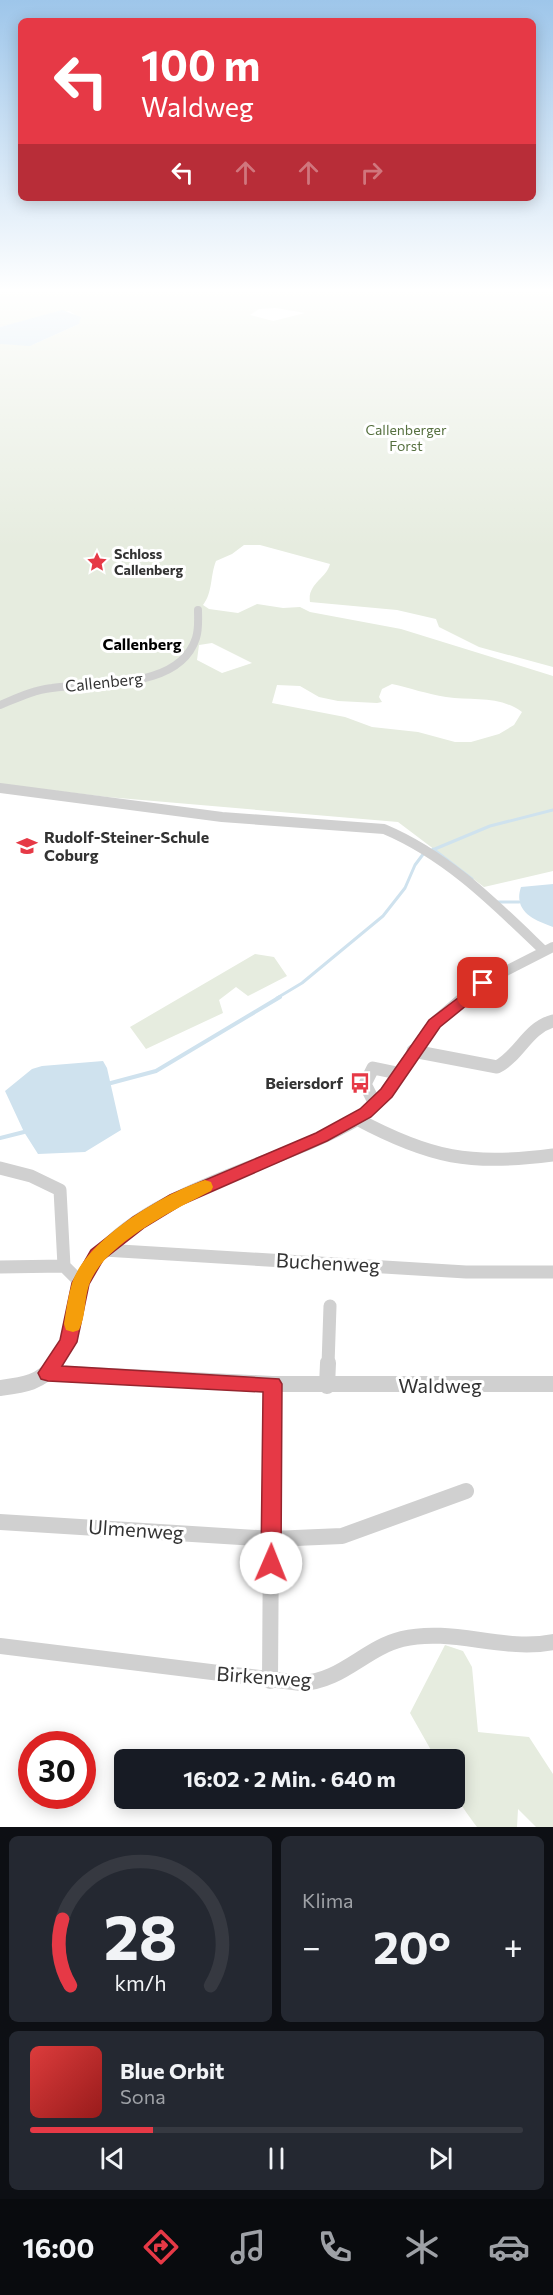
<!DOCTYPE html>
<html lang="de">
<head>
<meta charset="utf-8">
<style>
	body { margin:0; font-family:Commissioner,sans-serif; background:#242831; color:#f1f3f6; height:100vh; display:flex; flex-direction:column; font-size:22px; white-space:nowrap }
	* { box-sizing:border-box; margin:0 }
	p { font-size:20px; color:#9ea1a6 }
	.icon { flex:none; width:33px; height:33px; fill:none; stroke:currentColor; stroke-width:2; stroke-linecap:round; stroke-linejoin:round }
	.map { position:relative; height:1827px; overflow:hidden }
	.drawer { display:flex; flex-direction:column; gap:9px; padding:9px; background:#0d0f14; flex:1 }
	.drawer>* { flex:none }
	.top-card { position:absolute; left:18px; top:18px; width:518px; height:183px; border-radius:9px; box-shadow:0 3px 15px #0003; background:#e63946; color:#fff; overflow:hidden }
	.speed { position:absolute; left:18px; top:1731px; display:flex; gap:12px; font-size:30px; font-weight:700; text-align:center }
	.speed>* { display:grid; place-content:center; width:78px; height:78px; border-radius:50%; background:#171b24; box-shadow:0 3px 15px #0003; line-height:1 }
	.speed .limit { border:9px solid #d22; background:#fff; color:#111 }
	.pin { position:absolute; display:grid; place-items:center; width:51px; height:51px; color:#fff; margin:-26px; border-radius:12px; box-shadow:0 3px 9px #0006 }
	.me { position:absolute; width:66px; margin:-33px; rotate:1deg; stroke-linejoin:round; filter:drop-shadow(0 0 4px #0008) }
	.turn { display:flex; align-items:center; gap:21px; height:126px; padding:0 24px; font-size:27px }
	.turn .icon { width:78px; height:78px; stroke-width:2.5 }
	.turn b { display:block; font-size:42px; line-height:51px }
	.lanes { display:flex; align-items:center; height:57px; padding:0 24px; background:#0003; justify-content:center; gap:30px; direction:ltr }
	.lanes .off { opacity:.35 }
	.big { font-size:45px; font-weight:700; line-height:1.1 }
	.drawer .card { flex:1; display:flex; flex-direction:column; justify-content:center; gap:9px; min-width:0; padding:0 21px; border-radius:9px; background:#242831 }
	.drawer .dial { align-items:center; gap:0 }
	.dial svg { height:156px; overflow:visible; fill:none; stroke:#363941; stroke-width:7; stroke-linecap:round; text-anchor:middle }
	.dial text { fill:#f1f3f6; stroke:none }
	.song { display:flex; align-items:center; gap:18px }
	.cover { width:72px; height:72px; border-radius:9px; background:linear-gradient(135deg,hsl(0 70% 55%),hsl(0 70% 35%)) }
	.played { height:6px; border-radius:3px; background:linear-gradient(90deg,#e63946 25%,#363941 25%) }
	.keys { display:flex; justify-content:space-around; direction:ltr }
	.heat { display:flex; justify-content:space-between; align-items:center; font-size:33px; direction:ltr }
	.drawer .tiles { flex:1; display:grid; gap:9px; grid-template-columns:1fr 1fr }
	.card:last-child { grid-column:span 2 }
	.trip { position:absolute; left:114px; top:1749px; width:351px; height:60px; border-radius:9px; background:#171b24; box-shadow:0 3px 15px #0003; font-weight:700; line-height:60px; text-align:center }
	.tabs { display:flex; height:96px; justify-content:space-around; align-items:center; background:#090b0e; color:#9ea1a6 }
	.tabs .icon { width:42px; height:42px }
	.tabs .current { color:#e63946 }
	.tabs b { font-size:27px; color:#f1f3f6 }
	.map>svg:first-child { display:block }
	.green { fill:#e6ecdf; fill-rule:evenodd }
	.water { fill:#cfe2ee }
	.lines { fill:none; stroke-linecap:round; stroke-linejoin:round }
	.stream-far1 { stroke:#cfe2ee; stroke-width:3 }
	.stream { stroke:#cfe2ee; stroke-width:4 }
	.minor-far3 { stroke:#d0d0d0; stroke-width:8 }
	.minor-far2 { stroke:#d0d0d0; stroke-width:10 }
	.minor-far1 { stroke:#d0d0d0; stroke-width:13 }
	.minor { stroke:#d0d0d0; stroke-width:16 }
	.route { fill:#e63946; stroke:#96252e; stroke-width:1.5 }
	.slow { fill:#f59e0b }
	.labels { text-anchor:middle; stroke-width:6; stroke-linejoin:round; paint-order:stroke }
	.far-park-label { font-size:14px; fill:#56703f; stroke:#fff }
	.far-poi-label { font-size:14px; font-weight:bold; fill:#333; stroke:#fff; text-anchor:start }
	.far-quarter-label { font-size:16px; font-weight:bold; fill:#000; stroke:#fff }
	.street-label { font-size:16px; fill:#333; stroke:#fff }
	.poi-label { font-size:16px; font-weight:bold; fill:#333; stroke:#fff; text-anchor:start }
	.near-street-label { font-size:20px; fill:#333; stroke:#fff }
</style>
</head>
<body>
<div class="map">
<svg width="553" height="1827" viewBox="0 0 553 1827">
	<rect width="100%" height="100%" fill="#fff"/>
	<path class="green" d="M0 292H553V667L479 647 439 627 436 619 397 610 310 602C307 584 327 578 330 564L260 545H244L232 554 216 561C210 576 213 592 203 605L209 609 238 613 257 604 283 608 300 607 310 612 401 629 553 676V871L484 887 398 822 107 797 0 784V344L32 345 79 324 74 314 69 311 0 327ZM276 308 305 313 273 321 250 315 259 309ZM212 643 252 663 222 673 197 660 199 645ZM392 684C410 688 427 694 446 697 473 701 499 695 522 712L514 725 499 734 471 742H455L418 732 372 727 345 717 272 703 277 685 300 686 319 697 338 701 377 703 382 702 379 697 382 689Z
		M255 954 274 957 287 976 248 996 236 987 219 1000 223 1013 146 1049 130 1027Z
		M445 1645 463 1651 472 1667 478 1732 529 1737 553 1774V1827H536L518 1809 517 1827H477C455 1797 454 1797 454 1760L436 1759 410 1713Z"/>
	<path class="water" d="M62 310 81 317 79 324 30 346 0 344V327Z
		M553 884V927C533 920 513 911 521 887Z
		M103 1061 107 1068 121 1130 85 1152 38 1154 24 1132 5 1091 32 1069 42 1066Z"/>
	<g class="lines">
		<path class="stream-far1" d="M433 849 472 879
			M430 851 490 826 553 810
			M497 902H519
			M277 998 302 983 383 916 405 888 415 865 424 853"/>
		<path class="stream" d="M111 1083 156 1071 280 997
			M0 1138 24 1132"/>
		<path class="minor-far3" d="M0 705C17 698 34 690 52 688 96 681 179 691 196 638 199 629 198 619 198 610"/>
		<path class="minor-far2" d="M0 788 222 817 384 829C448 856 495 904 544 951
			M464 998 500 974 553 947"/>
		<path class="minor-far1" d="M413 1051 497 1067C520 1055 527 1028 553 1021
			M375 1104 365 1084 373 1068 397 1073
			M357 1119C430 1158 471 1166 553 1155
			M0 1168 31 1176 60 1190 64 1266 81 1283
			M104 1250 466 1272H553
			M0 1267 64 1266
			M55 1365C78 1333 71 1288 97 1256 156 1186 281 1165 358 1119L383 1096 436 1022 465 997
			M328 1365 330 1306"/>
		<path class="minor" d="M48 1373 272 1384H553
			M327 1386 328 1363
			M0 1388C23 1385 41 1383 56 1363
			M0 1522 272 1539 342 1536 466 1491
			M0 1646 301 1683C341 1682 365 1648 402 1639 452 1627 503 1652 553 1642
			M270 1681 272 1384"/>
	</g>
	<linearGradient id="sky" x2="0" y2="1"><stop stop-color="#9ec6ea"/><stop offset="0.53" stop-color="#fff"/><stop offset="1" stop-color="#fff" stop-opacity="0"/></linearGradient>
	<rect width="553" height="548" fill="url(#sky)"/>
	<path class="route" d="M483 979 489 980 491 983 489 987 440 1027 392 1097 371 1117 327 1141 181 1205 145 1227 103 1260 89 1284 77 1342 62 1366 279 1379 282 1384 281 1563 278 1569 271 1572 264 1569 261 1563 263 1392 48 1381 41 1379 38 1373 60 1340 72 1283 91 1250 133 1217 170 1195 316 1133 360 1109 381 1089 429 1020Z"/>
	<path class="slow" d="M205 1180 211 1182 213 1187 211 1191C174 1210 103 1244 89 1285 84 1299 86 1316 79 1330L73 1332 66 1330 64 1324C66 1311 68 1296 72 1283 87 1239 162 1194 205 1180Z"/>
	<defs>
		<g id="sight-bare" transform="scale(1.62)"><path d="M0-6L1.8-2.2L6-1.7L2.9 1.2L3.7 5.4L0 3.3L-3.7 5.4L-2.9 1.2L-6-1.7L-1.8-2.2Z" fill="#e63946" stroke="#fff" stroke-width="2.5" paint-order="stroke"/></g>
		<g id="school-bare" transform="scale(1.62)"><path d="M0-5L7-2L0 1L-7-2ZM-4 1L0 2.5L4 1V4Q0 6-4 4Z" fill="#e63946" stroke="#fff" stroke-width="2.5" paint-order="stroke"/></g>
		<g id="bus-bare" transform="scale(1.62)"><path d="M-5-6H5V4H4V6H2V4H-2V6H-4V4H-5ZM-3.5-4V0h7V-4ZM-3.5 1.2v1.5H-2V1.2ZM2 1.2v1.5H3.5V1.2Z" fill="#e63946" stroke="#fff" stroke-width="2.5" paint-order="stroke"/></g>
	</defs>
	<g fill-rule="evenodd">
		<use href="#sight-bare" x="97" y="562"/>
		<use href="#school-bare" x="27" y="846"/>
		<use href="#bus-bare" x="360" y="1083"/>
	</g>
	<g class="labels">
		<g class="far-park-label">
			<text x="406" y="435">Callenberger<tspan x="406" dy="16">Forst</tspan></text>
		</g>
		<g class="far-poi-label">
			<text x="114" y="559">Schloss<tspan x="114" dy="16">Callenberg</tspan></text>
		</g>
		<g class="far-quarter-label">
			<text x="142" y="650">Callenberg</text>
		</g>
		<g class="street-label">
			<text transform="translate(104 682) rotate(-6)" y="6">Callenberg</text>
		</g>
		<g class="poi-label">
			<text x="44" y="843">Rudolf-Steiner-Schule<tspan x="44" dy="18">Coburg</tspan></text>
			<text x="343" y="1089" text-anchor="end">Beiersdorf</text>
		</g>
		<g class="near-street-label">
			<text transform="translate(328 1263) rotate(3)" y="7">Buchenweg</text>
			<text x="440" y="1393">Waldweg</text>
			<text transform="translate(136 1530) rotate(4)" y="7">Ulmenweg</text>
			<text transform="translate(264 1677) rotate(4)" y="7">Birkenweg</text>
		</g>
	</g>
</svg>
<div class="speed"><div class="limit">30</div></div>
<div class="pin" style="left:483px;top:983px;background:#d93025"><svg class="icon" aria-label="arrive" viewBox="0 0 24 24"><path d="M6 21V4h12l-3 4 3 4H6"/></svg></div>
<svg class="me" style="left:271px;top:1563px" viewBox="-20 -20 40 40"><circle r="19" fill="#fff"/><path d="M0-13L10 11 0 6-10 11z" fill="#e63946"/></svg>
<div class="trip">16:02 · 2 Min. · 640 m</div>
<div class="top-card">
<div class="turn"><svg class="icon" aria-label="left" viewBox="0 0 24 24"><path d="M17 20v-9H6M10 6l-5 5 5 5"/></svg><div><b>100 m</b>Waldweg</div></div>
<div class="lanes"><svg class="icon" aria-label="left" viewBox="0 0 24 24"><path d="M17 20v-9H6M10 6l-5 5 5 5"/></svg><svg class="icon off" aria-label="ahead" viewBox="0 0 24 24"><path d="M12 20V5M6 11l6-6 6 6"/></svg><svg class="icon off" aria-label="ahead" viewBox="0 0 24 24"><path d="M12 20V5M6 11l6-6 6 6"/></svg><svg class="icon off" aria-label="right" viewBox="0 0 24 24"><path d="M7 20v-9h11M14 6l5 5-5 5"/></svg></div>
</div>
</div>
<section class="drawer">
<div class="tiles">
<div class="card dial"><svg viewBox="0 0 100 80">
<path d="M14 69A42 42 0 1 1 86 69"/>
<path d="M14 69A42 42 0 0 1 10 35" stroke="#e63946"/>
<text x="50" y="56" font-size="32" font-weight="700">28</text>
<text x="50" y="72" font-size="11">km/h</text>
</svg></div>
<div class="card"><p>Klima</p>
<div class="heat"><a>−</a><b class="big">20°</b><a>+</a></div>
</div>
<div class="card">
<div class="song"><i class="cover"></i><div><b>Blue Orbit</b><p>Sona</p></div></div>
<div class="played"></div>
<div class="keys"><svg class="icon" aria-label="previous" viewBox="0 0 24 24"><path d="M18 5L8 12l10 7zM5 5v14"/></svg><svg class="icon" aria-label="pause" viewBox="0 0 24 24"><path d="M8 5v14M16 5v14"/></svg><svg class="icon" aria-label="next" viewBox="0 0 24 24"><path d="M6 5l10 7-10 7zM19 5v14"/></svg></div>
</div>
</div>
</section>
<nav class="tabs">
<b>16:00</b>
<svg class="icon current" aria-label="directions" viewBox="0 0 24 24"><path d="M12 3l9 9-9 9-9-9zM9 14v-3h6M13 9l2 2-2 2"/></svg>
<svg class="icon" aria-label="music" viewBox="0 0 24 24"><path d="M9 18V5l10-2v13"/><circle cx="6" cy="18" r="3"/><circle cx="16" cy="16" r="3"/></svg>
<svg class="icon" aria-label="phone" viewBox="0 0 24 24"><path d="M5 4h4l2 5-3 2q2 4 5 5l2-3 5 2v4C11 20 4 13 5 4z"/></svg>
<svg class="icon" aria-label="climate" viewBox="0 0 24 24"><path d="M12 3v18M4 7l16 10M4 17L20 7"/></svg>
<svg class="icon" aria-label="car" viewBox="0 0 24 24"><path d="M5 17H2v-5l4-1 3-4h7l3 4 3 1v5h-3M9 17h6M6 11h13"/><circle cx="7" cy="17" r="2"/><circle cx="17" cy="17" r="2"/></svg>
</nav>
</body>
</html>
